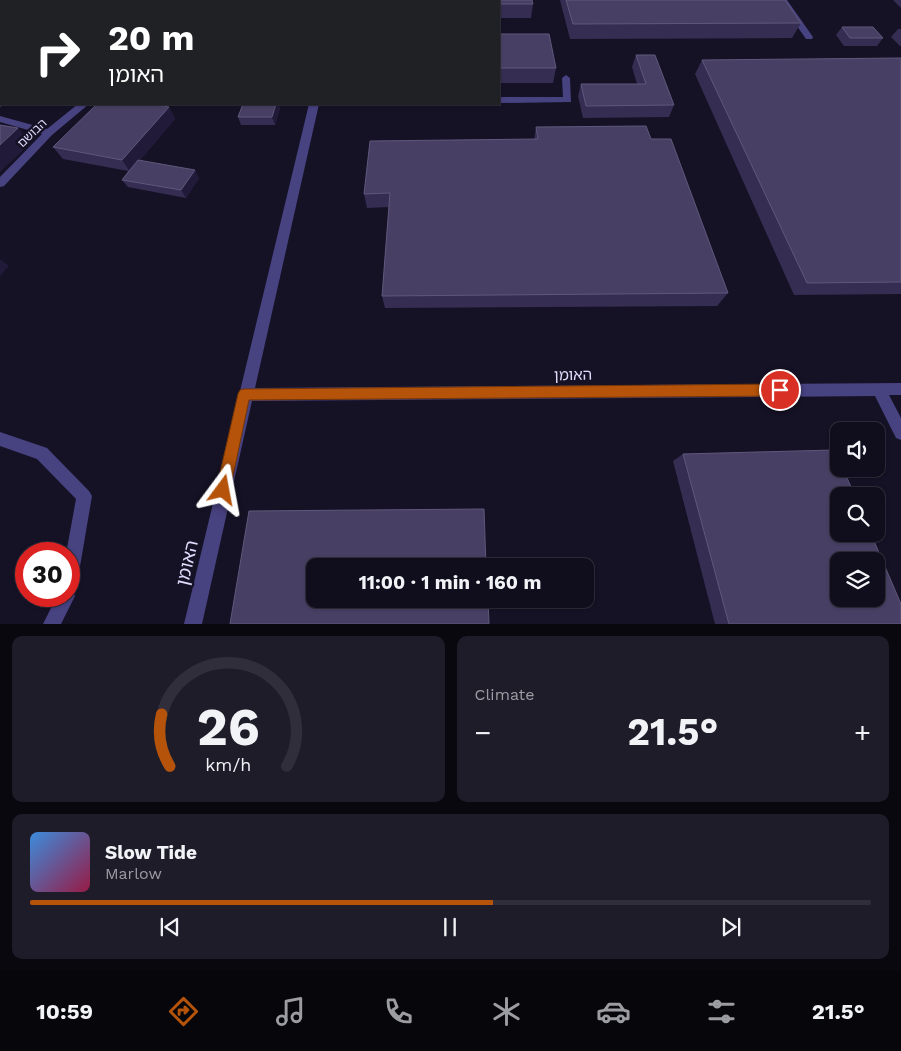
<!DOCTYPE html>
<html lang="en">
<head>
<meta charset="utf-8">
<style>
	body { margin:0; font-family:"Work Sans","Noto Sans Hebrew",sans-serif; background:#1e1c29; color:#f1f3f6; height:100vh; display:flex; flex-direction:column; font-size:19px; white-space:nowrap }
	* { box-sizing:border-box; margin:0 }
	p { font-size:16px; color:#9c9ca3 }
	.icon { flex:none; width:28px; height:28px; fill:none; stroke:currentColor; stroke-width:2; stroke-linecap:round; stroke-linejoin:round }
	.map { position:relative; height:624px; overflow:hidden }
	.side { display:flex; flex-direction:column; gap:12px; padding:12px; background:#09080f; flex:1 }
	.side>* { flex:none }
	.top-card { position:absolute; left:0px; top:0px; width:500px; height:105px; box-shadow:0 1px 4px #0004,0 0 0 1px #302e3b; background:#202124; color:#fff; overflow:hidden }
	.tools { position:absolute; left:830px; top:422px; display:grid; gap:10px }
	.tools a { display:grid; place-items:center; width:55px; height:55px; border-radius:10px; background:#100e1c; box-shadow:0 1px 4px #0004,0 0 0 1px #302e3b; font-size:25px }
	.speed { position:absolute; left:15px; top:542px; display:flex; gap:10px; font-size:25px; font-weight:700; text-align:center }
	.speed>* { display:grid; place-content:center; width:65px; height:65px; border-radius:50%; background:#100e1c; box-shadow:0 1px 4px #0004,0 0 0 1px #302e3b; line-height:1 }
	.speed .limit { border:8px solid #d22; background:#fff; color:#111 }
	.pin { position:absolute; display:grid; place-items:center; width:42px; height:42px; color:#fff; margin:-21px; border:2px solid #fff; border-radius:50%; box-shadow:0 1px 5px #0007 }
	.me { position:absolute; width:55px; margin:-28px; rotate:13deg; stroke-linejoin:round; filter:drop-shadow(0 0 4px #0008) }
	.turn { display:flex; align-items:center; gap:18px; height:105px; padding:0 25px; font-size:22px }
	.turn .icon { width:65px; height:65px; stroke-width:2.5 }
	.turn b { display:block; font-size:35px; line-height:42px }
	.big { font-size:38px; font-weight:700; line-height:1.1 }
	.side .tile { flex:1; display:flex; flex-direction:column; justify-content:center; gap:8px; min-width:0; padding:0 18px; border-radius:10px; background:#1e1c29 }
	.side .dial { align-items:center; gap:0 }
	.dial svg { height:130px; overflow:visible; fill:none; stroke:#302e3b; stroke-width:7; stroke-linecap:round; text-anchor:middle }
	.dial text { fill:#f1f3f6; stroke:none }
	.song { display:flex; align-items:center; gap:15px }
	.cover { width:60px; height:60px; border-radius:8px; background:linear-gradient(135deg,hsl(210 70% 55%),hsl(340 70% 35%)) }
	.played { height:5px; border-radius:2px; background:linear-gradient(90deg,#b45309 55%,#302e3b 55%) }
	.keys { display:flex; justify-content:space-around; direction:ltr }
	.heat { display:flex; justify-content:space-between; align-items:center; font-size:28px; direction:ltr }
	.side .tiles { flex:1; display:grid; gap:12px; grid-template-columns:1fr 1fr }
	.tile:last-child { grid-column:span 2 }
	.trip { position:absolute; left:306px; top:558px; width:288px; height:50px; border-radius:10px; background:#100e1c; box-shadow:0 1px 4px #0004,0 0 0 1px #302e3b; font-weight:700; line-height:50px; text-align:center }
	.menu { display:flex; height:80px; justify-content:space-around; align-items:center; background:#06060b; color:#9c9ca3 }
	.menu .icon { width:35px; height:35px }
	.menu .on { color:#b45309 }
	.menu b { font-size:22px; color:#f1f3f6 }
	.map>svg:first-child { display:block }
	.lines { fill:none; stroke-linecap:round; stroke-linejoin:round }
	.minor { fill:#474280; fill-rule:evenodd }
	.wall { fill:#362d52 }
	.shaded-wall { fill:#211a39 }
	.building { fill:#484064; stroke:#60587c; fill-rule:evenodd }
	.route { fill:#b45309; stroke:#753606 }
	.labels { text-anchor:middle; stroke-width:5; stroke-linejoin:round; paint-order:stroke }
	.far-street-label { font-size:12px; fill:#e0dbfb; stroke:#161226 }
	.street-label { font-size:15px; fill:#e0dbfb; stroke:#161226 }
	.near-street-label { font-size:18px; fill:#e0dbfb; stroke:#161226 }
</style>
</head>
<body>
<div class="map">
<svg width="901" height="624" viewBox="0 0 901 624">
	<rect width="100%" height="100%" fill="#161226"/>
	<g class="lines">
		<path class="minor" d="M779 0H787L813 37 812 39H806Z
			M0 73 1 74V82L0 81Z
			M566 75 570 78 571 102 499 103V97H563L562 78Z
			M0 100 1 104H5L0 107Z
			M78 104H89L52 135 4 186 0 187V177L42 134 0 122V116L47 129Z
			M309 104H319L255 388 901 383V395H889L901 418V440L896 438 875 396 252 401 202 624H184Z
			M0 432 47 448 89 491 92 496 77 584 73 591 75 596 61 624H43L57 596H69V554H66L76 499 37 459 0 446Z"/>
	</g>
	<path class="wall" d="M560 0H785L801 23 792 38 570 39Z
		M893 0H901V8Z
		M499 1 533 4 531 18H499Z
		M842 27 883 38 877 46H844L836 35Z
		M898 29H901V46H900L891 37Z
		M499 34 556 68 553 83H499Z
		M636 55 674 105 669 117 583 118 578 96 581 84H637L632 67Z
		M901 58V294L794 295 695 74 702 60Z
		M243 104H278L280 108 275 125H241L238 117Z
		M169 107 175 119 140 160 199 178 186 198 128 187 122 180 128 171 63 159 53 147Z
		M536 127 651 139 728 293 717 306 385 308 382 296 389 207 367 208 364 194 534 140Z
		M683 454 901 624H715L673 461Z"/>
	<path class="shaded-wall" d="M300 0H308V1H300Z
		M276 104H278L280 108 275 125 272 117Z
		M169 107 175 119 130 172 122 160Z
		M18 128 31 143 0 172V145Z
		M195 170 199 178 186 198 181 190Z
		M0 259 9 266 0 276Z"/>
	<path class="building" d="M164 0H300V1H163Z
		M377 0H532L533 4H499V1H377Z
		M566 0H785L801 23 573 24Z
		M842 27H873L883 38H850Z
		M499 34H549L556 68H499Z
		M636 55H655L674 105 586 106 581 84H646Z
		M901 58V282L807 283 702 60Z
		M97 104H150L169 107 122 160 53 147Z
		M243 104H276L272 117H238Z
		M0 125 18 128 0 145Z
		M646 126 651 139H671L728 293 382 296 390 193 364 194 370 141 538 139 536 127Z
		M138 160 195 170 181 190 122 180Z
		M834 450 839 460V469H843L855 496H839V534H871L901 604V624H729L683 454ZM839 561H876V599H839Z
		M484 509 486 566H315V599H488L489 624H230L249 511Z"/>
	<path class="route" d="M780 384 784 386 786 390 784 394 780 396 249 400 230 490 228 495 223 497 218 495 216 490 238 394 240 390 244 389Z"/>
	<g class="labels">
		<g class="far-street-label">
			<text transform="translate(32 133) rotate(-44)" y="4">הבושם</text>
		</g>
		<g class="street-label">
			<text transform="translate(573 375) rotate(-1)" y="5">האומן</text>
		</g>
		<g class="near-street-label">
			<text transform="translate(187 563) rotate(-77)" y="6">האומן</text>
		</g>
	</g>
</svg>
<div class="tools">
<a><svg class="icon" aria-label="sound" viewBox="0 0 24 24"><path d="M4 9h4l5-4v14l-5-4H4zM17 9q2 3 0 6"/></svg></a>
<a><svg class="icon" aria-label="search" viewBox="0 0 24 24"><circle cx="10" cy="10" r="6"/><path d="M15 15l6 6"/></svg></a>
<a><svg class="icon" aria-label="layers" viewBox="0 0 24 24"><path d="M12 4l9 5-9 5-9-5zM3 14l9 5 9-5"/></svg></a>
</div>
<div class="speed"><div class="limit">30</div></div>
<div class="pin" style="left:780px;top:390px;background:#d93025"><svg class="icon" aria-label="arrive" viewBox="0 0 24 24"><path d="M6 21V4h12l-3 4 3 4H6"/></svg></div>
<svg class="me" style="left:223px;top:490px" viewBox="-20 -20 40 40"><path d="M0-17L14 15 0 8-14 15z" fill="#b45309" stroke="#fff" stroke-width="4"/></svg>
<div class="trip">11:00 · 1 min · 160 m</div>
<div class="top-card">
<div class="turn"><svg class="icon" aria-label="right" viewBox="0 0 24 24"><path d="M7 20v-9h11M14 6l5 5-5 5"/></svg><div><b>20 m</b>האומן</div></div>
</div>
</div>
<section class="side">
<div class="tiles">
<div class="tile dial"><svg viewBox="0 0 100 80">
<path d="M14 69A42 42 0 1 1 86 69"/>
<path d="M14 69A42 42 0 0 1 9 37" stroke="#b45309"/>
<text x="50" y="56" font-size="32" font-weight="700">26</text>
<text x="50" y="72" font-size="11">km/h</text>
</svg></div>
<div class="tile"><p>Climate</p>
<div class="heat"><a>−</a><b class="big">21.5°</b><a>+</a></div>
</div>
<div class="tile">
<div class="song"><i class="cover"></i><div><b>Slow Tide</b><p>Marlow</p></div></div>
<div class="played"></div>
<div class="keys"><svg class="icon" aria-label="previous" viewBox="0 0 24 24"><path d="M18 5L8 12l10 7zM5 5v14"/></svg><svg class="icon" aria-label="pause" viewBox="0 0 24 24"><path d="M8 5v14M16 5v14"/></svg><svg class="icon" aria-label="next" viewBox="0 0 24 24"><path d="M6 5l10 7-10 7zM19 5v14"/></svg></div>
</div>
</div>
</section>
<nav class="menu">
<b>10:59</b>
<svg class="icon on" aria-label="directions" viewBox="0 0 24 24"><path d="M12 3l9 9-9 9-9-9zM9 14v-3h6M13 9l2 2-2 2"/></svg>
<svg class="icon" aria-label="music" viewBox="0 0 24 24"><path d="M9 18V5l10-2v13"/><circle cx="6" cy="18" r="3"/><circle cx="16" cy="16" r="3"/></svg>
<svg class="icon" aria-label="phone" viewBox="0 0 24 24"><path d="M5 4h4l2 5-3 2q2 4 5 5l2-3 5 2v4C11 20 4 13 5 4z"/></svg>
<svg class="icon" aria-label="climate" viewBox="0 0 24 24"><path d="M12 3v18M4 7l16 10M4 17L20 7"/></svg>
<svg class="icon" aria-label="car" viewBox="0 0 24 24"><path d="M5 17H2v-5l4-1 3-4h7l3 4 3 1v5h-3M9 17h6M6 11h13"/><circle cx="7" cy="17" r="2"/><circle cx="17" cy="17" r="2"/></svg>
<svg class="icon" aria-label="filters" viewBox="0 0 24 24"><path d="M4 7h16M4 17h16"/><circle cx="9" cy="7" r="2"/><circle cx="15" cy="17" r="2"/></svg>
<b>21.5°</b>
</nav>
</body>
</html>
